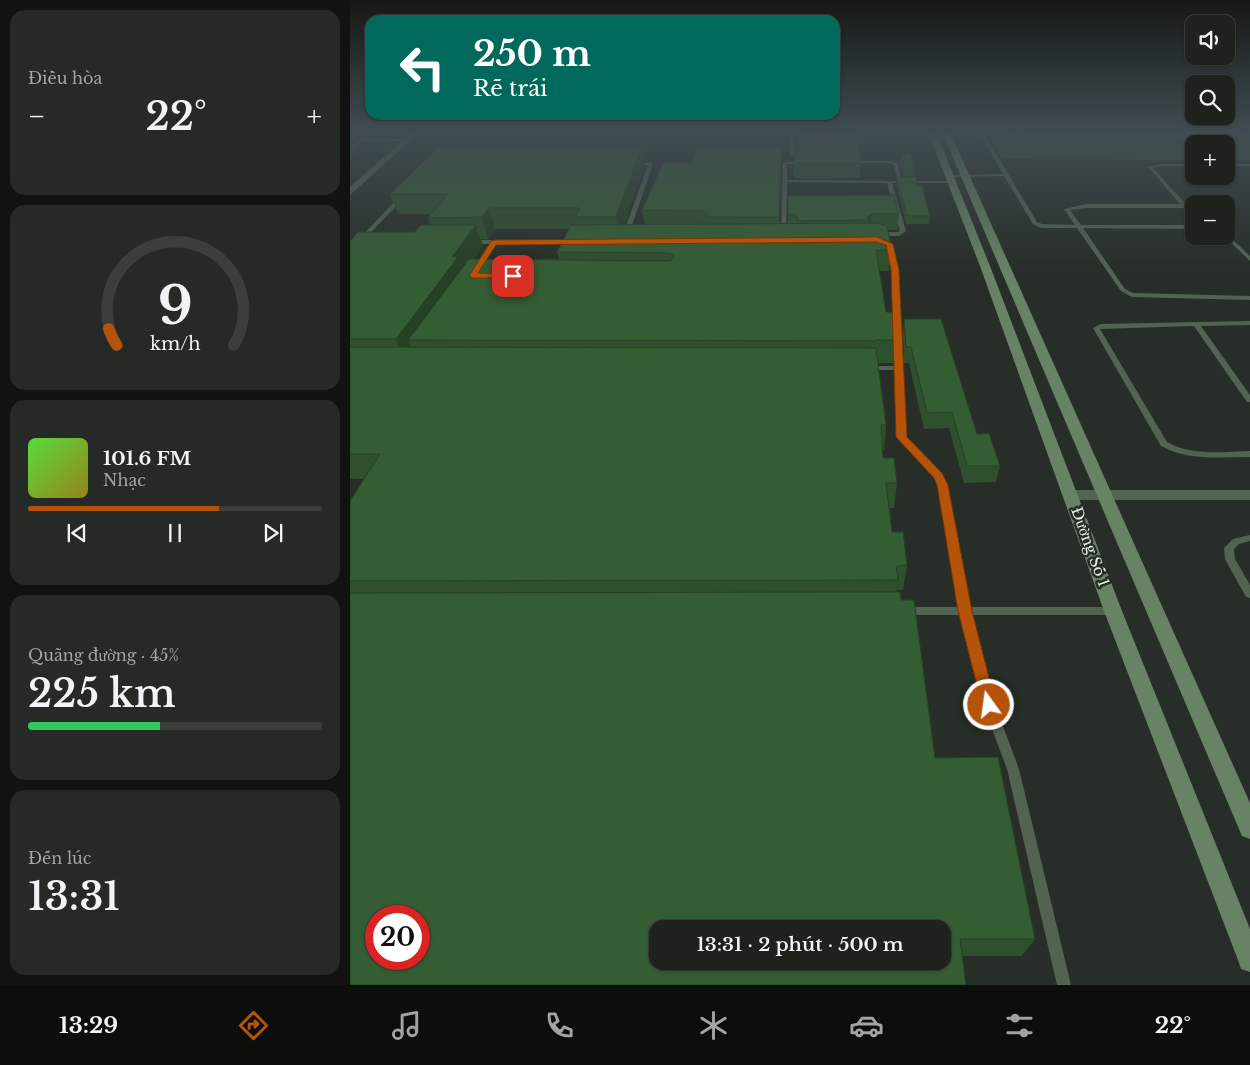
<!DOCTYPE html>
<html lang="vi">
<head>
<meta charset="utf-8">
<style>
	body { margin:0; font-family:"Libre Baskerville",serif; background:#252a26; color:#f1f3f6; height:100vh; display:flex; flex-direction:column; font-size:19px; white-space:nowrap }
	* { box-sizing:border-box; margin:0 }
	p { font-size:16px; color:#a0a4a4 }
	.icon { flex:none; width:28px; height:28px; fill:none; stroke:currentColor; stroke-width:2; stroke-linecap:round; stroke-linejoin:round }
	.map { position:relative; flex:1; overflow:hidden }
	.panel { display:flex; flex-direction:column; gap:10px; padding:10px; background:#101310; width:350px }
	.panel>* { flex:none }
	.banner { position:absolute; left:15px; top:15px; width:475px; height:105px; border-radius:15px; box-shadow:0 1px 4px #0004,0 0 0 1px #3b3f3b; background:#00695c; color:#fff; overflow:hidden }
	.fabs { position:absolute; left:835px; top:15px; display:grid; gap:10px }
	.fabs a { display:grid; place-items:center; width:50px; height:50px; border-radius:10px; background:#1d221d; box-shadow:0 1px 4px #0004,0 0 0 1px #3b3f3b; font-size:25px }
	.speed { position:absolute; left:15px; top:905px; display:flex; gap:10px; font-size:25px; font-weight:700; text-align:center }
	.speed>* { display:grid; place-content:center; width:65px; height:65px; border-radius:50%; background:#1d221d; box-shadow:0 1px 4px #0004,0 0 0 1px #3b3f3b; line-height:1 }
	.speed .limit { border:8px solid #d22; background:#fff; color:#111 }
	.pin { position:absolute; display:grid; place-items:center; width:42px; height:42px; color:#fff; margin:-21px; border-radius:10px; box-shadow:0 2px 8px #0006 }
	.me { position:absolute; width:55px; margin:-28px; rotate:346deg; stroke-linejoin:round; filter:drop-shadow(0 0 4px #0008) }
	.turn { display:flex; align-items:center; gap:18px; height:105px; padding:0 25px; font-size:22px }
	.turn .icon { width:65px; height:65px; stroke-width:2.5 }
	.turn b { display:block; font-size:35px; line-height:42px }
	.big { font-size:38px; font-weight:600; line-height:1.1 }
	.panel .widget { flex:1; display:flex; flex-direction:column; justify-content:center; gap:8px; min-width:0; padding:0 18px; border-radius:15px; background:#252a26 }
	.panel .dial { align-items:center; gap:0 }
	.dial svg { height:130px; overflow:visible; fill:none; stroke:#3b3f3b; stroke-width:7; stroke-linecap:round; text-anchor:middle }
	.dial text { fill:#f1f3f6; stroke:none }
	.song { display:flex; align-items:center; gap:15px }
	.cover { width:60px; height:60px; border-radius:8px; background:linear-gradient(135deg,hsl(110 70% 55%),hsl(50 70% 35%)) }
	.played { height:5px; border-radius:2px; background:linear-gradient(90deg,#b45309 65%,#3b3f3b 65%) }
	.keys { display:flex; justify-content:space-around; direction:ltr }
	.heat { display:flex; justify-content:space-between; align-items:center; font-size:28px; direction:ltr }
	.charge { height:8px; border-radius:4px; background:linear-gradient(90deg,#34c759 45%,#3b3f3b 0) }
	.trip { position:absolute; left:299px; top:920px; width:302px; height:50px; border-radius:15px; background:#1d221d; box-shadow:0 1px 4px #0004,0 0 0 1px #3b3f3b; font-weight:600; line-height:50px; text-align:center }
	.menu { display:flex; height:80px; justify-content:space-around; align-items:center; background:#0c0e0c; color:#a0a4a4 }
	.menu .icon { width:35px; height:35px }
	.menu .current { color:#b45309 }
	.menu b { font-size:22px; color:#f1f3f6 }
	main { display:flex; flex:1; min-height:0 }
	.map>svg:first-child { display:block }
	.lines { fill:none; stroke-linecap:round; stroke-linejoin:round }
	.lane { fill:#526351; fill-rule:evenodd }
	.street { fill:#526351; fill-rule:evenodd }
	.secondary { fill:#678264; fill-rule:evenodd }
	.wall { fill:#2e502c; fill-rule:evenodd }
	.shaded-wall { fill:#254124 }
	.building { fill:#355d33; stroke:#254124; fill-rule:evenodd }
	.route { fill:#b45309; stroke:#753606 }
	.labels { text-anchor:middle; stroke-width:5; stroke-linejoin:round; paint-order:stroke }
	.street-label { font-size:15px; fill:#e8ede8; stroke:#272e27 }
</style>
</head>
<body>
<main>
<section class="panel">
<div class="widget"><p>Điều hòa</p>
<div class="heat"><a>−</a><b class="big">22°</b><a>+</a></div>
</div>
<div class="widget dial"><svg viewBox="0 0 100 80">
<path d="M14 69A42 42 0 1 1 86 69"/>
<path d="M14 69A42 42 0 0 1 9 59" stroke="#b45309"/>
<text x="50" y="56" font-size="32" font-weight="700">9</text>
<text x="50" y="72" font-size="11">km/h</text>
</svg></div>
<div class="widget">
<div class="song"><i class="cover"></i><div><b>101.6 FM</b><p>Nhạc</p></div></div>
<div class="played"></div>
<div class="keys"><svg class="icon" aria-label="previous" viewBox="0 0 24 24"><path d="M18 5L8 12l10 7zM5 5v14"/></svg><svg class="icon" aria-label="pause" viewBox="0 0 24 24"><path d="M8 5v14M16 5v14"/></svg><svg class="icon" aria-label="next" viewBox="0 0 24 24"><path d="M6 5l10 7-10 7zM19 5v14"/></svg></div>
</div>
<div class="widget"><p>Quãng đường · 45%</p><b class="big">225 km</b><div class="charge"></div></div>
<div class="widget"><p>Đến lúc</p><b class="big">13:31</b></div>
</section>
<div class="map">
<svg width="900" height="985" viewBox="0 0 900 985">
	<rect width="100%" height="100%" fill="#272e27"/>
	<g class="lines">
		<path class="lane" d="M20 132H25L17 139H58L60 140 58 141H13L0 150V147Z
			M441 132H445L444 154 458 158V160L440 155Z
			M632 133H650L652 134 650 135H635L687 222 692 224 725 225 714 209 736 204H830L798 167 812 164H844V166H812L803 168 844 213V219L833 208H736L720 210 731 225H844V229L733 228 775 289 783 293 900 296V300L782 297 771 291 727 228H691L683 224 654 176 598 177V176L600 175 653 174 630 134Z
			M500 161H538L548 163 552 182 550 183 548 182 544 165 538 163H498V161Z
			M284 162 301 163 303 164 279 234 276 236 273 234 298 165 282 164V162Z
			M351 162 353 163V164L322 165 320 164 322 163Z
			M435 162H455L457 163 455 164H437V180L546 181V183H542L556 231 549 236H528L525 234 528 232H548L550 231 537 183 437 182 436 235 431 236 433 163Z
			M876 164H900V166H876Z
			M557 181H602L604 182 602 183H555V182Z
			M50 196 55 197 2 252 0 253V248Z
			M876 233 900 256V261L874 236H876Z
			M223 240 225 241V243L146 244 129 270 127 271 124 269 140 244H121L118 242 121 240Z
			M536 240 543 244 548 270 555 436 591 474 597 485 619 607H763L767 608 768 611 767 614 763 615H621L645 705 669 769 721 985H707L657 769 633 705 611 615H555L551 614 550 611 551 608 555 607H609L589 485 585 478 547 437 545 370H517L513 368 517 366H545L542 270 537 245 533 242Z
			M900 321V325L851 326 900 395V402H897L844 326 750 329 817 442C842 456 872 452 900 451V457C870 457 838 461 811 446L743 328 751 324Z
			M900 535V541L889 544 884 549 885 559 900 585V598L896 597 875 559 874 548 883 539Z"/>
		<path class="street" d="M62 132H70L0 195V187Z
			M721 490H900V500H721L716 499 713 495 716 491Z"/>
		<path class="secondary" d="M578 132H586L640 266 772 611 900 929V972L891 969 888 960 754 611 630 266Z
			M592 132H600L900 803V839L892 836Z"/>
	</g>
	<path class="wall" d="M446 132 508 141V151L511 163 510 178H444V163L446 151Z
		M640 132H900V160H876V144H844V160L652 159 639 137Z
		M292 147 294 166 274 225H295L292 210 341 163 431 148 430 224H438V196L549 214 547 230H538L541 250 539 271H529L536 312 545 340 543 363H528L536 425 534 450H533V458L547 483 544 508H540L542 532 557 565 553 590H547L546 592 551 600 585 758 685 939 672 956H612L0 985V501L14 479H0V241L65 232 80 225 78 218 81 214H48L40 194ZM145 229H219L207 252 209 259H124L133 246 131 239H138Z
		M551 154 564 168V177L568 185 580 216 579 224H556L547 185V177H553L550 164Z
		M554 319 627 434 650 466 646 482 614 483 599 428 574 429 559 363H554L553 334Z"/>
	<path class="shaded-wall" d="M0 132H16L2 143 6 153 0 158Z
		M292 147 294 166 270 238 266 217Z
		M431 148V166L430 237 429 217Z
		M139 208 145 229 138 239 132 217Z
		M522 214 521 230 518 232 519 220 517 217Z
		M126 225 133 246 114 274 58 340 63 353 56 363 46 339 102 257Z"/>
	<path class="building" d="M446 132H507L508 141H460L459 138 446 135Z
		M651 132H900V141L656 140Z
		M89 147H292L266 217H225L230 208H139L132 217 78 218 98 194H40Z
		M346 147 431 148 429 217H356L358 214 353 211 292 210 313 163H341Z
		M444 151H509L511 163H444Z
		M551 154H561L564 168H554Z
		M547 177H566L568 185H572L580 216H557Z
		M544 195 549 214H522L517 217 519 220 447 221 448 218 444 215H438V196Z
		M528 223 537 226 540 240 541 250H526L536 312H544L545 340H525V341L58 340 119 259 320 261 325 257 320 253 207 252 221 225Z
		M71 225H126L102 257H108L46 339H0V241L8 232H65Z
		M554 319H591L627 434 639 433 650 466H617L602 412 577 413 561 347H556Z
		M0 347 526 348 536 425H531L533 458H544L547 483H536L542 532H553L557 565 546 566 548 580 0 581V501L30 454H0Z
		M550 592 551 600H564L585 758 648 757 685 939H610L616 985H0V593ZM26 916H69V959H26ZM308 929H592V961H308Z"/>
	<linearGradient id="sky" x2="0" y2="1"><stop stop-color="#151915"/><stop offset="0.49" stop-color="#414c52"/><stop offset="1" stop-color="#414c52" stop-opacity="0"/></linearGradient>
	<rect width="900" height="270" fill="url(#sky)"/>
	<path class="route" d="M527 237 543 244 549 270 557 437 592 473 598 485 622 611 646 705 644 710 639 712 634 710 632 705 608 611 587 485 584 478 546 437 541 270 536 245 526 242 146 245 128 273 163 274 167 276 166 278H123L119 276 141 241 144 240Z"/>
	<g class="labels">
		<g class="street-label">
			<text transform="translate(740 547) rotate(70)" y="5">Đường Số 1</text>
		</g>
	</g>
</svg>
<div class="fabs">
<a><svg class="icon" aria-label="sound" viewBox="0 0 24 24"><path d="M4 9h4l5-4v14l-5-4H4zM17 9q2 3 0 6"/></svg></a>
<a><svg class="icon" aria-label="search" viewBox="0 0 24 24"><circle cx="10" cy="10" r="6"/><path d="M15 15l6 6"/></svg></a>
<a>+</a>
<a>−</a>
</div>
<div class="speed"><div class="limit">20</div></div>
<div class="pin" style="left:163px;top:276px;background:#d93025"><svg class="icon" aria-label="arrive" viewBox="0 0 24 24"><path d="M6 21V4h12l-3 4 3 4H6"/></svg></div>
<svg class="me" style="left:639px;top:705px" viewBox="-20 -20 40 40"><circle r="17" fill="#b45309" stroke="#fff" stroke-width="3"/><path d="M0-11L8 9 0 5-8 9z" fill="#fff"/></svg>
<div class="trip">13:31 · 2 phút · 500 m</div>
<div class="banner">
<div class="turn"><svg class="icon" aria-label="left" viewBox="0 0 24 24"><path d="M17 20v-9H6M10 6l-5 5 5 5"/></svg><div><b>250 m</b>Rẽ trái</div></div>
</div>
</div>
</main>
<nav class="menu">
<b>13:29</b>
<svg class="icon current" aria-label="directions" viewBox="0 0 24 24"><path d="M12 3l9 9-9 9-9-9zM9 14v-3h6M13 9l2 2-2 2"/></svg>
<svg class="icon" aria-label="music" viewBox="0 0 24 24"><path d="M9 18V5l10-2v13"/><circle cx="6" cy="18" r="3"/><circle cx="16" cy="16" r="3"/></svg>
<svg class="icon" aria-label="phone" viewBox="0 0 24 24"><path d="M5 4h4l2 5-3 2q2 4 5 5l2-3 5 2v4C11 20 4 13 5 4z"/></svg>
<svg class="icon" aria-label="climate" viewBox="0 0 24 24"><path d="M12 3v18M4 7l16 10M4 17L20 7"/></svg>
<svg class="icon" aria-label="car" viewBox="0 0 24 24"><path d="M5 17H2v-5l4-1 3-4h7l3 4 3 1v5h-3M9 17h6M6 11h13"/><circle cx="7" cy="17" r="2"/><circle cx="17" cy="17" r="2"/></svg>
<svg class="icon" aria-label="filters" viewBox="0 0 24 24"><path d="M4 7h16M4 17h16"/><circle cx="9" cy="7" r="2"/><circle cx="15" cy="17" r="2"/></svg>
<b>22°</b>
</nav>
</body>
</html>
